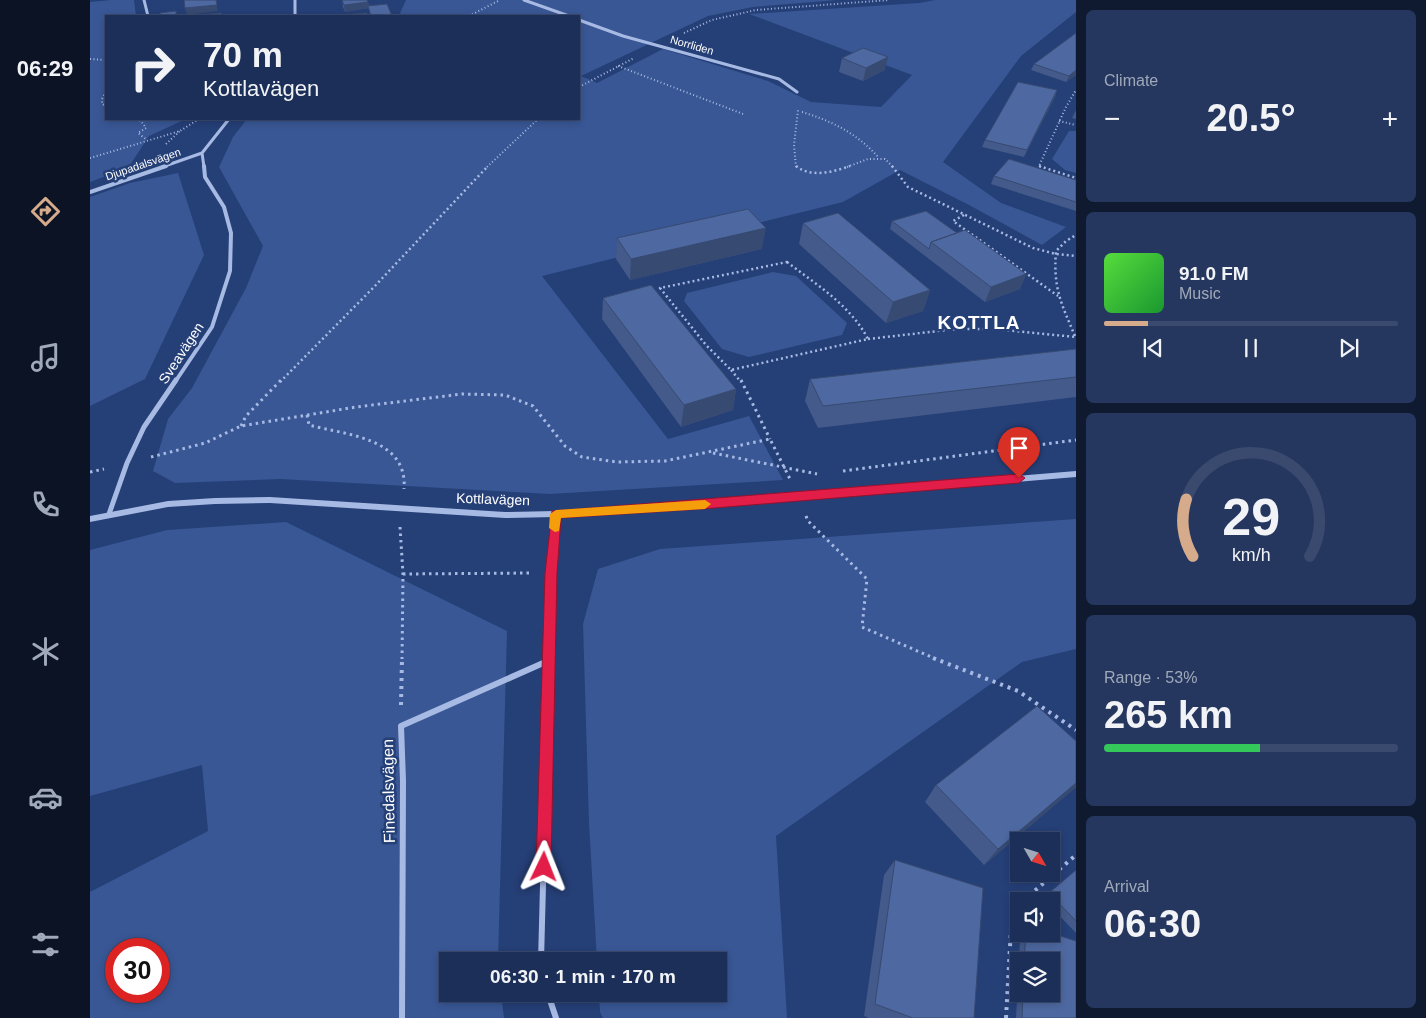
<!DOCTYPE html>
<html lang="en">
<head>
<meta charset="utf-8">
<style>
	body { margin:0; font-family:Arial,sans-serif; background:#25375f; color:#f1f3f6; height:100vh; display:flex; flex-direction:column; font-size:19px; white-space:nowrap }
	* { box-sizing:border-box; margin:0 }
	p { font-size:16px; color:#a0a9ba }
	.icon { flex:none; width:28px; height:28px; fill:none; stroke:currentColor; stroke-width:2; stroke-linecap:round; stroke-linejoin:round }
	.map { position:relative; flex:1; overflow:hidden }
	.details { display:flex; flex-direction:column; gap:10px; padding:10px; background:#0f1a31; width:350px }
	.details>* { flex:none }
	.hud { position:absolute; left:15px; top:15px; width:475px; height:105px; border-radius:0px; box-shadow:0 2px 8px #0003,0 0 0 1px #3a4a6f; background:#1c2f59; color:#f1f3f6; overflow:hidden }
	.needle { width:32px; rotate:129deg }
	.controls { position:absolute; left:920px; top:832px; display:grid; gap:10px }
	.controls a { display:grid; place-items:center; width:50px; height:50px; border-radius:0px; background:#1c2f59; box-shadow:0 2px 8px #0003,0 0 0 1px #3a4a6f; font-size:25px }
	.speed { position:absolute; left:15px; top:938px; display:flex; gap:10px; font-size:25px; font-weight:700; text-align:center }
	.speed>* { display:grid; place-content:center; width:65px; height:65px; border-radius:50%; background:#1c2f59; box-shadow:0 2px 8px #0003,0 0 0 1px #3a4a6f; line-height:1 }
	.speed .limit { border:8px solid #d22; background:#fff; color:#111 }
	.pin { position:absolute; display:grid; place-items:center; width:42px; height:42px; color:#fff; margin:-51px -21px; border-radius:50% 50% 50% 0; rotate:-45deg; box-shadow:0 0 5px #0007 }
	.pin .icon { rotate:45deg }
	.me { position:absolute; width:55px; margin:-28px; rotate:2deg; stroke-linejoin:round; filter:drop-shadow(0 0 4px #0008) }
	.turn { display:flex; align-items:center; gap:18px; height:105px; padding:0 15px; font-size:22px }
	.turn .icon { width:65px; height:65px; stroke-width:2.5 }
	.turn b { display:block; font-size:35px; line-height:42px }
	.big { font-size:38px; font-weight:800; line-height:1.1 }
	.details .widget { flex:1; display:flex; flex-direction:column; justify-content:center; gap:8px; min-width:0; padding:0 18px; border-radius:8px; background:#25375f }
	.details .dial { align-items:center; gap:0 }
	.dial svg { height:130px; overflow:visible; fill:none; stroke:#3a4a6f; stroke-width:7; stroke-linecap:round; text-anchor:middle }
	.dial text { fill:#f1f3f6; stroke:none }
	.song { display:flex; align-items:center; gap:15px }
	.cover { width:60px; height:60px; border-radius:8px; background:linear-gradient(135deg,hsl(110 70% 55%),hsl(130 70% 35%)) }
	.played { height:5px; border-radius:2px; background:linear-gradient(90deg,#d6ab8b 15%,#3a4a6f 15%) }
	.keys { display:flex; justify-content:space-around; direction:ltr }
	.heat { display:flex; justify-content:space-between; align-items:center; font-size:28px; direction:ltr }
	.charge { height:8px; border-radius:4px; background:linear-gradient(90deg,#34c759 53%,#3a4a6f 0) }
	.trip { position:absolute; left:349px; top:952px; width:288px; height:50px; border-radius:0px; background:#1c2f59; box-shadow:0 2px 8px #0003,0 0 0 1px #3a4a6f; font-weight:800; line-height:50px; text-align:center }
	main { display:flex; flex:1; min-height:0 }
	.menu { display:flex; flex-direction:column; width:90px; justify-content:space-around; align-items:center; background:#0b1324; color:#a0a9ba }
	.menu .icon { width:35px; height:35px }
	.menu .active { color:#d6ab8b }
	.menu b { font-size:22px; color:#f1f3f6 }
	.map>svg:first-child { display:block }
	.green { fill:#395795; fill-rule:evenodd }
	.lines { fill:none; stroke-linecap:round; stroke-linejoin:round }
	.path-far3 { stroke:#a7bae3; stroke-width:2; stroke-dasharray:1 2.5; stroke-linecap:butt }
	.path-far2 { stroke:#a7bae3; stroke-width:2.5; stroke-dasharray:2 3; stroke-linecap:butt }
	.path-far1 { stroke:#a7bae3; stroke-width:3; stroke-dasharray:2.5 4; stroke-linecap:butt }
	.path { stroke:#a7bae3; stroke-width:4; stroke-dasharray:3 5; stroke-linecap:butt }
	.minor-far3 { stroke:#a7bae3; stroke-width:3 }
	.minor-far2 { stroke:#a7bae3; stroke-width:4 }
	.minor-far1 { stroke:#a7bae3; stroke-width:5 }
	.minor { stroke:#a7bae3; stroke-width:6 }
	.tertiary { fill:#a7bae3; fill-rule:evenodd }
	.wall { fill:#435a8a }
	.shaded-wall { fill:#374a71 }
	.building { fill:#4e69a1; stroke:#374a71 }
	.route { fill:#e11d48; stroke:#92132f }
	.slow { fill:#f59e0b }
	.labels { text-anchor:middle; stroke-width:5; stroke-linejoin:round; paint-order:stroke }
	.far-street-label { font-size:11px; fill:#fff; stroke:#253f77 }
	.street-label { font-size:14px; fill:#fff; stroke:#253f77 }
	.near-street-label { font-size:16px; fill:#fff; stroke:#253f77 }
	.district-label { font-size:19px; font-weight:bold; letter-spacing:1px; fill:#fff; stroke:#253f77 }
</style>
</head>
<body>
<main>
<nav class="menu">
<b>06:29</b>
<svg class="icon active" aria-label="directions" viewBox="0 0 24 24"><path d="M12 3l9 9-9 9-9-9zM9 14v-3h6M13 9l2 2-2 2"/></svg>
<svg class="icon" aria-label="music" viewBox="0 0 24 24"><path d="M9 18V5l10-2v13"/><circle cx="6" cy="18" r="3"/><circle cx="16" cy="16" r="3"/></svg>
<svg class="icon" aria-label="phone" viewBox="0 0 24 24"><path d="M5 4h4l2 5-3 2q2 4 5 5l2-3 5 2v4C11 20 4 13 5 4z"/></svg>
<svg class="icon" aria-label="climate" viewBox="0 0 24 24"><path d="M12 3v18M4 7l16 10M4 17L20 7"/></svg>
<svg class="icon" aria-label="car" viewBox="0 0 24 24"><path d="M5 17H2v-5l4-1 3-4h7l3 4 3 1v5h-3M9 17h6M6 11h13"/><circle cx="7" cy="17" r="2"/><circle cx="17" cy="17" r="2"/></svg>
<svg class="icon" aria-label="filters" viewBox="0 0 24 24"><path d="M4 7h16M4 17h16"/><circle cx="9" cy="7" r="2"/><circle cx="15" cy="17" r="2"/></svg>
</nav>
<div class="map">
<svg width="986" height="1018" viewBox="0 0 986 1018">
	<rect width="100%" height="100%" fill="#253f77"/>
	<path class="green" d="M21 0H44L46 16H16V119H96L59 136 38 168 0 182V2Z
		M316 0H747L663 7 618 16 491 76 507 83 573 49 678 81 721 102 791 107 822 75 659 14 829 3 845 0H986V12L931 56 853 162 911 203 976 227 952 245 879 205 810 170 753 202 452 276 578 439 659 416 693 480 460 494 190 479 85 483 63 471 78 419 102 388 156 288 173 246 129 167 143 137 157 119H489V16H312L310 13Z
		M979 131H986V173L975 170 962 159Z
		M88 173 114 255 55 379 0 406V197L40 183Z
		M683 272 706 276 757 323 752 335 659 357 632 349 594 301 597 293Z
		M986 519V649L932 662 686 836 697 1018H513L510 1012 509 994H628V961H507L499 823 493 624 508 569 570 549Z
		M196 522 417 631 408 961H358V994H411L414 1018H0V892L118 831 112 765 0 796V550L77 530ZM26 949H69V991H26Z"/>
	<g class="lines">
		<path class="path-far3" d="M379 16 410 0
			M594 33 622 20 666 10 799 0
			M0 59 16 60
			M528 66 653 114
			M489 87 544 58
			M16 92 12 99V104L16 106
			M712 112C742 121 768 134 789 158
			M46 119 51 121 56 128 48 133 57 140
			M969 121 986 125
			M76 144 90 131
			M0 158 90 131 109 119
			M397 167 448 119
			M706 167 704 145 708 110
			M757 167 778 159H795L803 167
			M951 167 949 166 976 107 986 90"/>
		<path class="path-far2" d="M706 166C721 178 743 172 760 166
			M802 166 818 187 943 248 966 254 986 256
			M949 166 986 178
			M874 215 863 221 968 296
			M697 262C727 285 760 305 778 339L641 370 616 345 570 288Z
			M985 336C971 303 963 288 966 251L976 241 986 235
			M778 339 866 329H903L986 337
			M641 370 651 382
			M190 382 283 288 398 166"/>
		<path class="path-far1" d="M651 380 680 439
			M217 415 219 425C255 435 318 437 314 489
			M151 426 156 416 191 380
			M623 453 727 474
			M61 457 115 443 151 426 266 407 372 394 415 395 443 406 475 446 492 457 527 462 575 461 680 439 700 479
			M753 471 986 440
			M0 472 14 469
			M716 516 718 521 777 579 772 627 846 659
			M310 527 313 574 312 659
			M313 574 442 573"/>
		<path class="path" d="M843 658 928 691 986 730
			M311 705 312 658
			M933 901 986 855
			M916 1018 922 911 929 905"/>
		<path class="minor-far3" d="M54 0 58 16
			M205 0V16
			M434 0 479 16
			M489 20 533 36 689 79 707 92
			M72 167 112 153
			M114 167 112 153 139 119"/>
		<path class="minor-far2" d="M0 192 76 166
			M85 382 122 327 140 271 141 233 134 207 115 177 114 166"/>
		<path class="minor-far1" d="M19 514 37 463 54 427 86 380
			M459 659 461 573 466 514"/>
		<path class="minor" d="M451 961 459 658
			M458 994 466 1018
			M312 1018 313 781 311 726 460 660"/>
		<path class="tertiary" d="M986 471V477L612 508 466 517 415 518 180 503 125 504 78 507 0 522V516L78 501 125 498 180 497 415 512 466 511 612 502Z"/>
	</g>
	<path class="wall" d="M252 0 278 2 279 6 302 16H280L279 8 255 12 253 7Z
		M986 33V75L976 82 941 70 944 64Z
		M752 58 795 70 773 81 749 72Z
		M967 90 965 97 934 157 892 147 895 140Z
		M986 110V119L982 118Z
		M904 176 986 180V211L901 184Z
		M802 221 867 233 936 274 930 289 895 302 800 229Z
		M713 223 840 290 833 311 796 323 709 244Z
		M527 238 672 249 540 280 526 259Z
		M513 298 646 389 643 410 591 427 512 319Z
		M986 349V397L728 428 715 401 720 379Z
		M846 785 986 787 894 865 835 802Z
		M805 860 884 1018H779L774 1016 794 875Z
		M986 870V933L961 907V901H956L953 899Z
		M930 934H961L986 1018H926L929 966V994H961V961H929Z"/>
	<path class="shaded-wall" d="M126 0 128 11 97 15 95 8Z
		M278 2 279 8 255 12 254 5Z
		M86 11 88 16H71Z
		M798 57 795 70 773 81 776 68Z
		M986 70V75L976 82 979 76Z
		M967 90 965 97 934 157 937 150Z
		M676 228 672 249 540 280 541 259Z
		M936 274 930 289 895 302 901 287Z
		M840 290 833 311 796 323 803 302Z
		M646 389 643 410 591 427 594 405Z
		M986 783V787L894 865 908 849Z"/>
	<path class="building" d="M94 0H126L127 5 95 8Z
		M252 0H277L278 2 254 5Z
		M297 4 302 16H281L278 6Z
		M86 11V15L70 16V13Z
		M131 13V16H97Z
		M277 13V16H250V15Z
		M986 33V70L979 76 944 64Z
		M773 48 798 57 776 68 752 58Z
		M928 82 967 90 937 150 895 140Z
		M919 159 986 180V202L904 176Z
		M658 209 676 228 541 259 527 238Z
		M836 211 867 233 841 242 839 249 802 221Z
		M748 213 840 290 803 302 713 223Z
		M875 230 936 274 901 287 841 242Z
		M561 285 646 389 594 405 513 298Z
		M986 349V377L733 406 720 379Z
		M947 706 986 741V783L908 849 846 785Z
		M805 860 893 888 884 1018H823L785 1004Z
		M986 870V921L959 893Z
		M961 933 986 941V1018H932L933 994H961V961H934L936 934H961Z"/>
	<path class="route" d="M929 474 935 478 929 483 612 509 471 518 467 573 461 867 459 873 454 875 449 873 446 867 455 573 462 511Z"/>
	<path class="slow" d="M615 500 621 504 615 509 471 518 469 531 465 532 459 528 460 514 466 510Z"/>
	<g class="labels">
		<g class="far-street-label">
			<text transform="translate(602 45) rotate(16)" y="4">Norrliden</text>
			<text transform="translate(53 164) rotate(-19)" y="4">Djupadalsvägen</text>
		</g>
		<g class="street-label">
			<text transform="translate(91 353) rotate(-57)" y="5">Sveavägen</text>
			<text transform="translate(403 499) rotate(2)" y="5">Kottlavägen</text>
		</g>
		<g class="near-street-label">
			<text transform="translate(298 791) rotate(-91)" y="6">Finedalsvägen</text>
		</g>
		<g class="district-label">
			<text x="889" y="329">KOTTLA</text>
		</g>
	</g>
</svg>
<div class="controls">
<a><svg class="needle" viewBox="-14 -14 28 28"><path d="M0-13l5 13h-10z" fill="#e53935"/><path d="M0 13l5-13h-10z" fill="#a0a9ba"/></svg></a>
<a><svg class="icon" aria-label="sound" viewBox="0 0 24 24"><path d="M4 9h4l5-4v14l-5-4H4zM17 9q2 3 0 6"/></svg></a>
<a><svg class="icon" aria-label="layers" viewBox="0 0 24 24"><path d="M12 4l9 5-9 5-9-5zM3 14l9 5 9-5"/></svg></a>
</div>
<div class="speed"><div class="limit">30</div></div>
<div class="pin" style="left:929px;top:478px;background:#d93025"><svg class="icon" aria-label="arrive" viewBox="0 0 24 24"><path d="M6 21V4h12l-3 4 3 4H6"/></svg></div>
<svg class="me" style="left:454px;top:867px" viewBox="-20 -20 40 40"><path d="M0-17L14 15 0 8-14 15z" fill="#e11d48" stroke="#fff" stroke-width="4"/></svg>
<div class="trip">06:30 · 1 min · 170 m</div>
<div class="hud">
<div class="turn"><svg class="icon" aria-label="right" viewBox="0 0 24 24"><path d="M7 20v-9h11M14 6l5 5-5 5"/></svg><div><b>70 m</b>Kottlavägen</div></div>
</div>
</div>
<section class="details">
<div class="widget"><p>Climate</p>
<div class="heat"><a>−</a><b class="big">20.5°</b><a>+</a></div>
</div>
<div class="widget">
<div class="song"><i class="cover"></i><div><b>91.0 FM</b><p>Music</p></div></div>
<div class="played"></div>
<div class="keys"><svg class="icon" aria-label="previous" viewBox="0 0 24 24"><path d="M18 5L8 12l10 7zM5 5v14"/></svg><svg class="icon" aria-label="pause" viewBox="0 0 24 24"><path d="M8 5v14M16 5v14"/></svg><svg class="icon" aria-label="next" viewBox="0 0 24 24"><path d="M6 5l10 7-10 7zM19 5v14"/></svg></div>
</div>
<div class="widget dial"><svg viewBox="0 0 100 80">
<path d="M14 69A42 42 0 1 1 86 69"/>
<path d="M14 69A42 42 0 0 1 10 34" stroke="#d6ab8b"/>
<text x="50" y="56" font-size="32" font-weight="700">29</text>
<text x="50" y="72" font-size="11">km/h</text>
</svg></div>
<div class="widget"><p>Range · 53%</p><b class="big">265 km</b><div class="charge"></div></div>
<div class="widget"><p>Arrival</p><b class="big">06:30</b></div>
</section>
</main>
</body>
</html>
